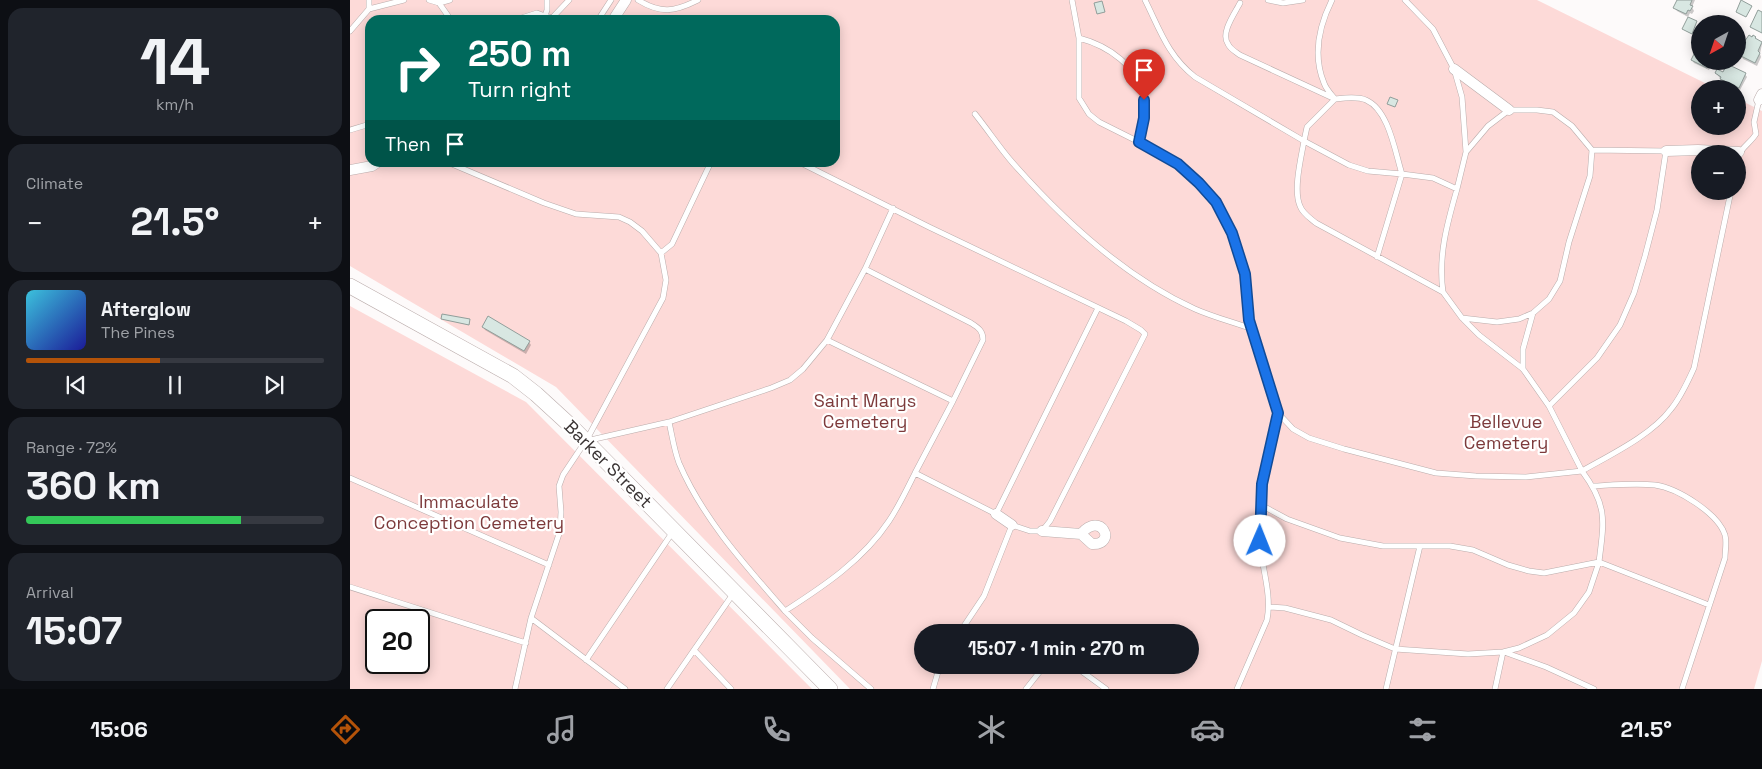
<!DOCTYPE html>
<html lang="en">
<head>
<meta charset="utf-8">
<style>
	body { margin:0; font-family:"Space Grotesk",sans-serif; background:#20242c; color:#f1f3f6; height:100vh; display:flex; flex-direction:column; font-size:19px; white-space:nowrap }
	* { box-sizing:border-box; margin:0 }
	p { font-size:16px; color:#9ea1a6 }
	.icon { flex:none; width:28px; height:28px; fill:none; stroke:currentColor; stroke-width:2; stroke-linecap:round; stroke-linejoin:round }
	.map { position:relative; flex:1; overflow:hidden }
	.panel { display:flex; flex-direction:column; gap:8px; padding:8px; background:#0d0f14; width:350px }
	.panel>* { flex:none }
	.guide { position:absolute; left:15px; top:15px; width:475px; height:152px; border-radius:15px; box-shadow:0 2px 12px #0003; background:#00695c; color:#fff; overflow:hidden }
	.needle { width:32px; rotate:220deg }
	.controls { position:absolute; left:1341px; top:15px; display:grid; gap:10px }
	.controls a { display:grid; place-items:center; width:55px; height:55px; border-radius:50%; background:#171b24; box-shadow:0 2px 12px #0003; font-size:25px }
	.speed { position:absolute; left:15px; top:609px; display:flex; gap:10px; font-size:25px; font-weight:700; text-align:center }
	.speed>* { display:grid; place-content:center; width:65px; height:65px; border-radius:50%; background:#171b24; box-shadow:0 2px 12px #0003; line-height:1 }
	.speed .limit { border:2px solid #111; border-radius:8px; background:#fff; color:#111 }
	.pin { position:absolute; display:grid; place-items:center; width:42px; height:42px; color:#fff; margin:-51px -21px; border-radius:50% 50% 50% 0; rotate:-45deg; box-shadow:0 0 5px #0007 }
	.pin .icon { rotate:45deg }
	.me { position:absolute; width:55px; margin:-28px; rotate:1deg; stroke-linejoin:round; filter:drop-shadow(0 0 4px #0008) }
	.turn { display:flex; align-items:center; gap:18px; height:105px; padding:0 20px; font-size:22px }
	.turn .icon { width:65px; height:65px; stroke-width:2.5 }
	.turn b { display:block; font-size:35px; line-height:42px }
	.then { display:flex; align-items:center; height:48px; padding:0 20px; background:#0003; gap:10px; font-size:19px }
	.big { font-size:38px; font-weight:700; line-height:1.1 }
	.panel .widget { flex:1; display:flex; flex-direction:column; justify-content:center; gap:8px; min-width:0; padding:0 18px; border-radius:15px; background:#20242c }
	.panel .dial { align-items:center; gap:0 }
	.dial b { font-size:65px; line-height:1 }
	.song { display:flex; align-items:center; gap:15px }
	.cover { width:60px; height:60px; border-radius:8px; background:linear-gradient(135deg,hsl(190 70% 55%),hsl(240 70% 35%)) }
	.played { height:5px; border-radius:2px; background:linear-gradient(90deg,#b45309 45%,#363941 45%) }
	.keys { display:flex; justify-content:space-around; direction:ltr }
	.heat { display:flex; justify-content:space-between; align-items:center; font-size:28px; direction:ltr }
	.charge { height:8px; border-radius:4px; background:linear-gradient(90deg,#34c759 72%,#363941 0) }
	.trip { position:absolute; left:564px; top:624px; width:285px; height:50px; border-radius:25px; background:#171b24; box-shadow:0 2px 12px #0003; font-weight:700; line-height:50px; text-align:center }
	.tab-bar { display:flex; height:80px; justify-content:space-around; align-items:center; background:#090b0e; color:#9ea1a6 }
	.tab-bar .icon { width:35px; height:35px }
	.tab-bar .current { color:#b45309 }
	.tab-bar b { font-size:22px; color:#f1f3f6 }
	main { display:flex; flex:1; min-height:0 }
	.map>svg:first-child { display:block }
	.green { fill:#fddad8; fill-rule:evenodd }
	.shadow { fill:#0003 }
	.building { fill:#d8e7e2; stroke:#919e9a }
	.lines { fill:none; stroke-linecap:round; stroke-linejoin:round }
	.lane-casing { stroke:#baacab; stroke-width:6 }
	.street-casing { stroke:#baacab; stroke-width:11 }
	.secondary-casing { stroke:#baacab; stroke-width:16 }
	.lane { stroke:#fff; stroke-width:5 }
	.street { stroke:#fff; stroke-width:10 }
	.secondary { stroke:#fff; stroke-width:15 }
	.route-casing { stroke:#114b97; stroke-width:12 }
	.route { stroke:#1a73e8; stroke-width:9 }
	.labels { text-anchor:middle; stroke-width:4.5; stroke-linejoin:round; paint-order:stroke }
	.park-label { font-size:18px; fill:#7d3a3b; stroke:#fff }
	.street-label { font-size:18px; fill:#3a3434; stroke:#fff }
</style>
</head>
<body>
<main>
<section class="panel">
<div class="widget dial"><b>14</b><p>km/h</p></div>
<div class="widget"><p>Climate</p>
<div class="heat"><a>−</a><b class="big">21.5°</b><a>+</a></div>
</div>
<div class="widget">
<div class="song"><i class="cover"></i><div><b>Afterglow</b><p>The Pines</p></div></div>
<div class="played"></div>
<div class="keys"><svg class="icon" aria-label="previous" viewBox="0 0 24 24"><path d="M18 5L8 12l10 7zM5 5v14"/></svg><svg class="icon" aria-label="pause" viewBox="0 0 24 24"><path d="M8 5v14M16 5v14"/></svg><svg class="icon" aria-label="next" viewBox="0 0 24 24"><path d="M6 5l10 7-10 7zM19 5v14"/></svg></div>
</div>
<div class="widget"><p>Range · 72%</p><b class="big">360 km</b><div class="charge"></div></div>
<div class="widget"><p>Arrival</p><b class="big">15:07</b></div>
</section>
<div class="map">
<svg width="1412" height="689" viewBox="0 0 1412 689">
	<rect width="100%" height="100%" fill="#fdfafa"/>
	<path class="green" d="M0 0H1187L1367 89H1350V126H1388V99L1412 111V661L1404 689H500L206 387 0 266ZM20 20H485V162H20ZM1350 154H1388V191H1350ZM572 632H840V665H572Z
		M0 306 176 402 462 689H0ZM26 620H69V662H26Z"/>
	<path class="shadow" d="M1328 0H1345L1342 7 1344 11 1342 14 1340 13 1338 17 1327 11 1325 8Z
		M331 16 337 20H329Z
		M1403 39 1412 44 1410 54 1411 57 1407 66 1393 59 1391 55Z
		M1350 51V61H1361L1362 64 1359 70 1344 63 1342 60Z
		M1366 73 1395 74 1397 77 1390 90 1373 82Z
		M93 319 119 321 120 322 119 325Z
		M133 327 179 342 181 345 176 354 135 330Z"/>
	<path class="building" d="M1327 0H1342L1340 5 1343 6 1340 11 1338 10 1336 14 1323 8Z
		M1391 0 1402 6 1396 17 1386 12Z
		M752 1 755 12 747 14 744 3Z
		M1408 10 1412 12V33L1400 27Z
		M1338 17 1347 21 1342 34 1332 29Z
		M1399 35 1402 37 1403 35 1406 37 1405 38 1412 42 1408 51 1410 53 1405 63 1389 55 1394 47 1392 45Z
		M1347 48 1350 49V61H1360L1357 68 1341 60Z
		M1377 64 1396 73 1389 88 1370 79 1371 77 1365 73 1367 69 1373 72Z
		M1040 97 1048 100 1045 107 1037 104Z
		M92 314 120 319 119 325 91 319Z
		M138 316 180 341 174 351 132 327Z"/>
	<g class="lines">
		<g class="lane-casing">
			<path id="lane" d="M79 0 89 3 90 0
				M100 0 89 3 101 20
				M288 0C311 14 324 12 348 0
				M722 0 729 38V98L739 114 749 122 789 142C792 128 797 113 794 99 788 66 759 46 729 38
				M795 0C810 30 818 56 845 77L954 141C951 158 943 190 950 206 953 214 960 218 966 223L1093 292 1112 318 1147 322 1169 319 1183 313 1199 299 1210 281 1219 242 1240 176 1242 150 1222 126 1203 112 1187 110H1159L1138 126 1116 152 1107 189 1083 178 1052 174C1045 152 1039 110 1016 100 1007 96 994 98 985 99L890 55C886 52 880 49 878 44 870 33 885 13 890 3
				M918 0 933 3 953 0
				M982 0C969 26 963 56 974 83 976 89 981 94 985 99L957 127 954 141 999 165 1018 171 1052 174 1027 257
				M1055 0 1083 29 1104 69 1112 97 1116 152
				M19 9V0
				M165 20 187 13 195 16 197 10V0
				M197 20 195 16 202 18 219 0
				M248 20 261 0
				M0 31 19 9 54 0
				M625 114C638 130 649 147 662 162 713 220 774 277 845 309 863 317 883 322 902 329L928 413 943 429 959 438 994 449 1086 473 1126 476 1176 477 1232 471 1199 406
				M0 130 20 124
				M789 142 827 164 849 183 866 202 882 233 895 274 896 296 902 329
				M1388 160C1390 147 1399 145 1406 134L1404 122 1409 100
				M97 162 194 203 226 214 269 217 280 222 292 231 311 253 322 244 361 162
				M449 162 579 227 776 321 791 330 795 334 700 521 692 531H680L662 525 634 596 610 632
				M311 253 316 280 313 298 236 441 319 422
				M515 269 543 208
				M1093 292C1088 256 1097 224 1107 189
				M1112 318 1129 335 1173 369 1199 406 1247 358 1270 325 1284 293 1295 256 1307 210 1316 151 1242 150
				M477 340 515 269 621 323C629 328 633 331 633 340L603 401
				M1173 369V349L1183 313
				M0 478 199 565
				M1243 486C1263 485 1285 483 1305 485 1327 488 1368 513 1375 535 1377 542 1375 551 1375 558L1332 689
				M911 505 937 519 990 538 1033 546H1100L1123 550 1158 565 1179 571 1194 573 1249 562
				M0 587 176 643
				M1359 605 1249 562C1254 521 1258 506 1232 471 1260 455 1302 435 1321 409 1331 397 1337 383 1344 368L1381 191
				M919 607 935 608 981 620 1012 635 1045 649 1118 654 1153 652 1169 648 1197 635 1224 613 1239 592 1249 562
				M435 611C396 566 353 519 329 463 324 450 322 435 319 422L421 388 440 380 453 369 477 340 603 401 565 473
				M181 618 210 531 211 512 209 486 213 475 235 442
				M344 650 383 594
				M1154 652 1196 667 1244 689
				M236 660 322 533
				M723 665 756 689
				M165 689 181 618 275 689
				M317 689 344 650 381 689
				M521 689 462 638 435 611C474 586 513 560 539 521 549 506 557 489 565 473L646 514 748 308
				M583 689 590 665
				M676 689 695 665
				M887 689 917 620C922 594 912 569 910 543 907 499 917 456 928 413
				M1036 689 1070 546
				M1145 689 1153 652"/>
		</g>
		<g class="street-casing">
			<path id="street" d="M263 20 276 0
				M1104 69 1159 110
				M1409 100 1412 94
				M1316 151 1348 150 1389 152
				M0 170 22 166 28 162
				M646 514 662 525
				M692 531 731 534 742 544C768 545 751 510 731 534"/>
		</g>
		<g class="secondary-casing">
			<path id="secondary" d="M0 286 163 376 186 394 222 427 480 689"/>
		</g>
		<use href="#lane" class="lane"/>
		<use href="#street" class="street"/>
		<use href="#secondary" class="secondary"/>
	</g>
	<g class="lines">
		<g class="route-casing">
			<path id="route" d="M794 100V118L789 142 828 164 849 183 866 202 882 233 895 274 899 320 928 413 912 484 910 541"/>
		</g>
		<use href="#route" class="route"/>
	</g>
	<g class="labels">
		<g class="park-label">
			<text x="515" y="407">Saint Marys<tspan x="515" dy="21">Cemetery</tspan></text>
			<text x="1156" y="428">Bellevue<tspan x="1156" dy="21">Cemetery</tspan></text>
			<text x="119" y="508">Immaculate<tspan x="119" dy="21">Conception Cemetery</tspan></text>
		</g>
		<g class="street-label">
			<text transform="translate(258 464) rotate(45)" y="6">Barker Street</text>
		</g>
	</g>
</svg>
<div class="controls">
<a><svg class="needle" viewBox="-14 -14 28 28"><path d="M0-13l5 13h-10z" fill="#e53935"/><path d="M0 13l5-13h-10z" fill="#9ea1a6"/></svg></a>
<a>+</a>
<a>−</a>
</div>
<div class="speed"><div class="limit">20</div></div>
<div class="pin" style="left:794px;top:100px;background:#d93025"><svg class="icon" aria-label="arrive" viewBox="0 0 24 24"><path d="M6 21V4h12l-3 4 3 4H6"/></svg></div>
<svg class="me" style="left:910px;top:541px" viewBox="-20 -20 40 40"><circle r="19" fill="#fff"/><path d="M0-13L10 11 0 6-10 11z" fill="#1a73e8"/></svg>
<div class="trip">15:07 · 1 min · 270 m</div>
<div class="guide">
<div class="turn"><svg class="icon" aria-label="right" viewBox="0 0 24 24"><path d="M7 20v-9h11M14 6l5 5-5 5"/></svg><div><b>250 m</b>Turn right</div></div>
<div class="then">Then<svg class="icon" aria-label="arrive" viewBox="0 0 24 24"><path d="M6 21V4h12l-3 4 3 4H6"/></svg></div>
</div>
</div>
</main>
<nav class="tab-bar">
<b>15:06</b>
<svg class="icon current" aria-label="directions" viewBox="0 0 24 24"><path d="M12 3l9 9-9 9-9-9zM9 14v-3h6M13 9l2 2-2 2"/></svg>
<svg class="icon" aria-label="music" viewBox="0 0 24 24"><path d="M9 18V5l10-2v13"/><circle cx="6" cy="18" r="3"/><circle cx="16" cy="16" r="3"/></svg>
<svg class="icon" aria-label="phone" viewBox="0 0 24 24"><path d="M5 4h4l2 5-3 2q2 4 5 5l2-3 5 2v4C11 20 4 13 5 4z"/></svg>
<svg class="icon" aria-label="climate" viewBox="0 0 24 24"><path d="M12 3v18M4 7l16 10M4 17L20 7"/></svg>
<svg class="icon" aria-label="car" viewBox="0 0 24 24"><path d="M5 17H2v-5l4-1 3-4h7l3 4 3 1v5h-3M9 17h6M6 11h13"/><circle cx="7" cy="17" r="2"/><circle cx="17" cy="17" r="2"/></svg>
<svg class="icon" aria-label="filters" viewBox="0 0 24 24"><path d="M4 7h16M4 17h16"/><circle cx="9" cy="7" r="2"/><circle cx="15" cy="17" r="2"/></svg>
<b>21.5°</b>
</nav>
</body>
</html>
